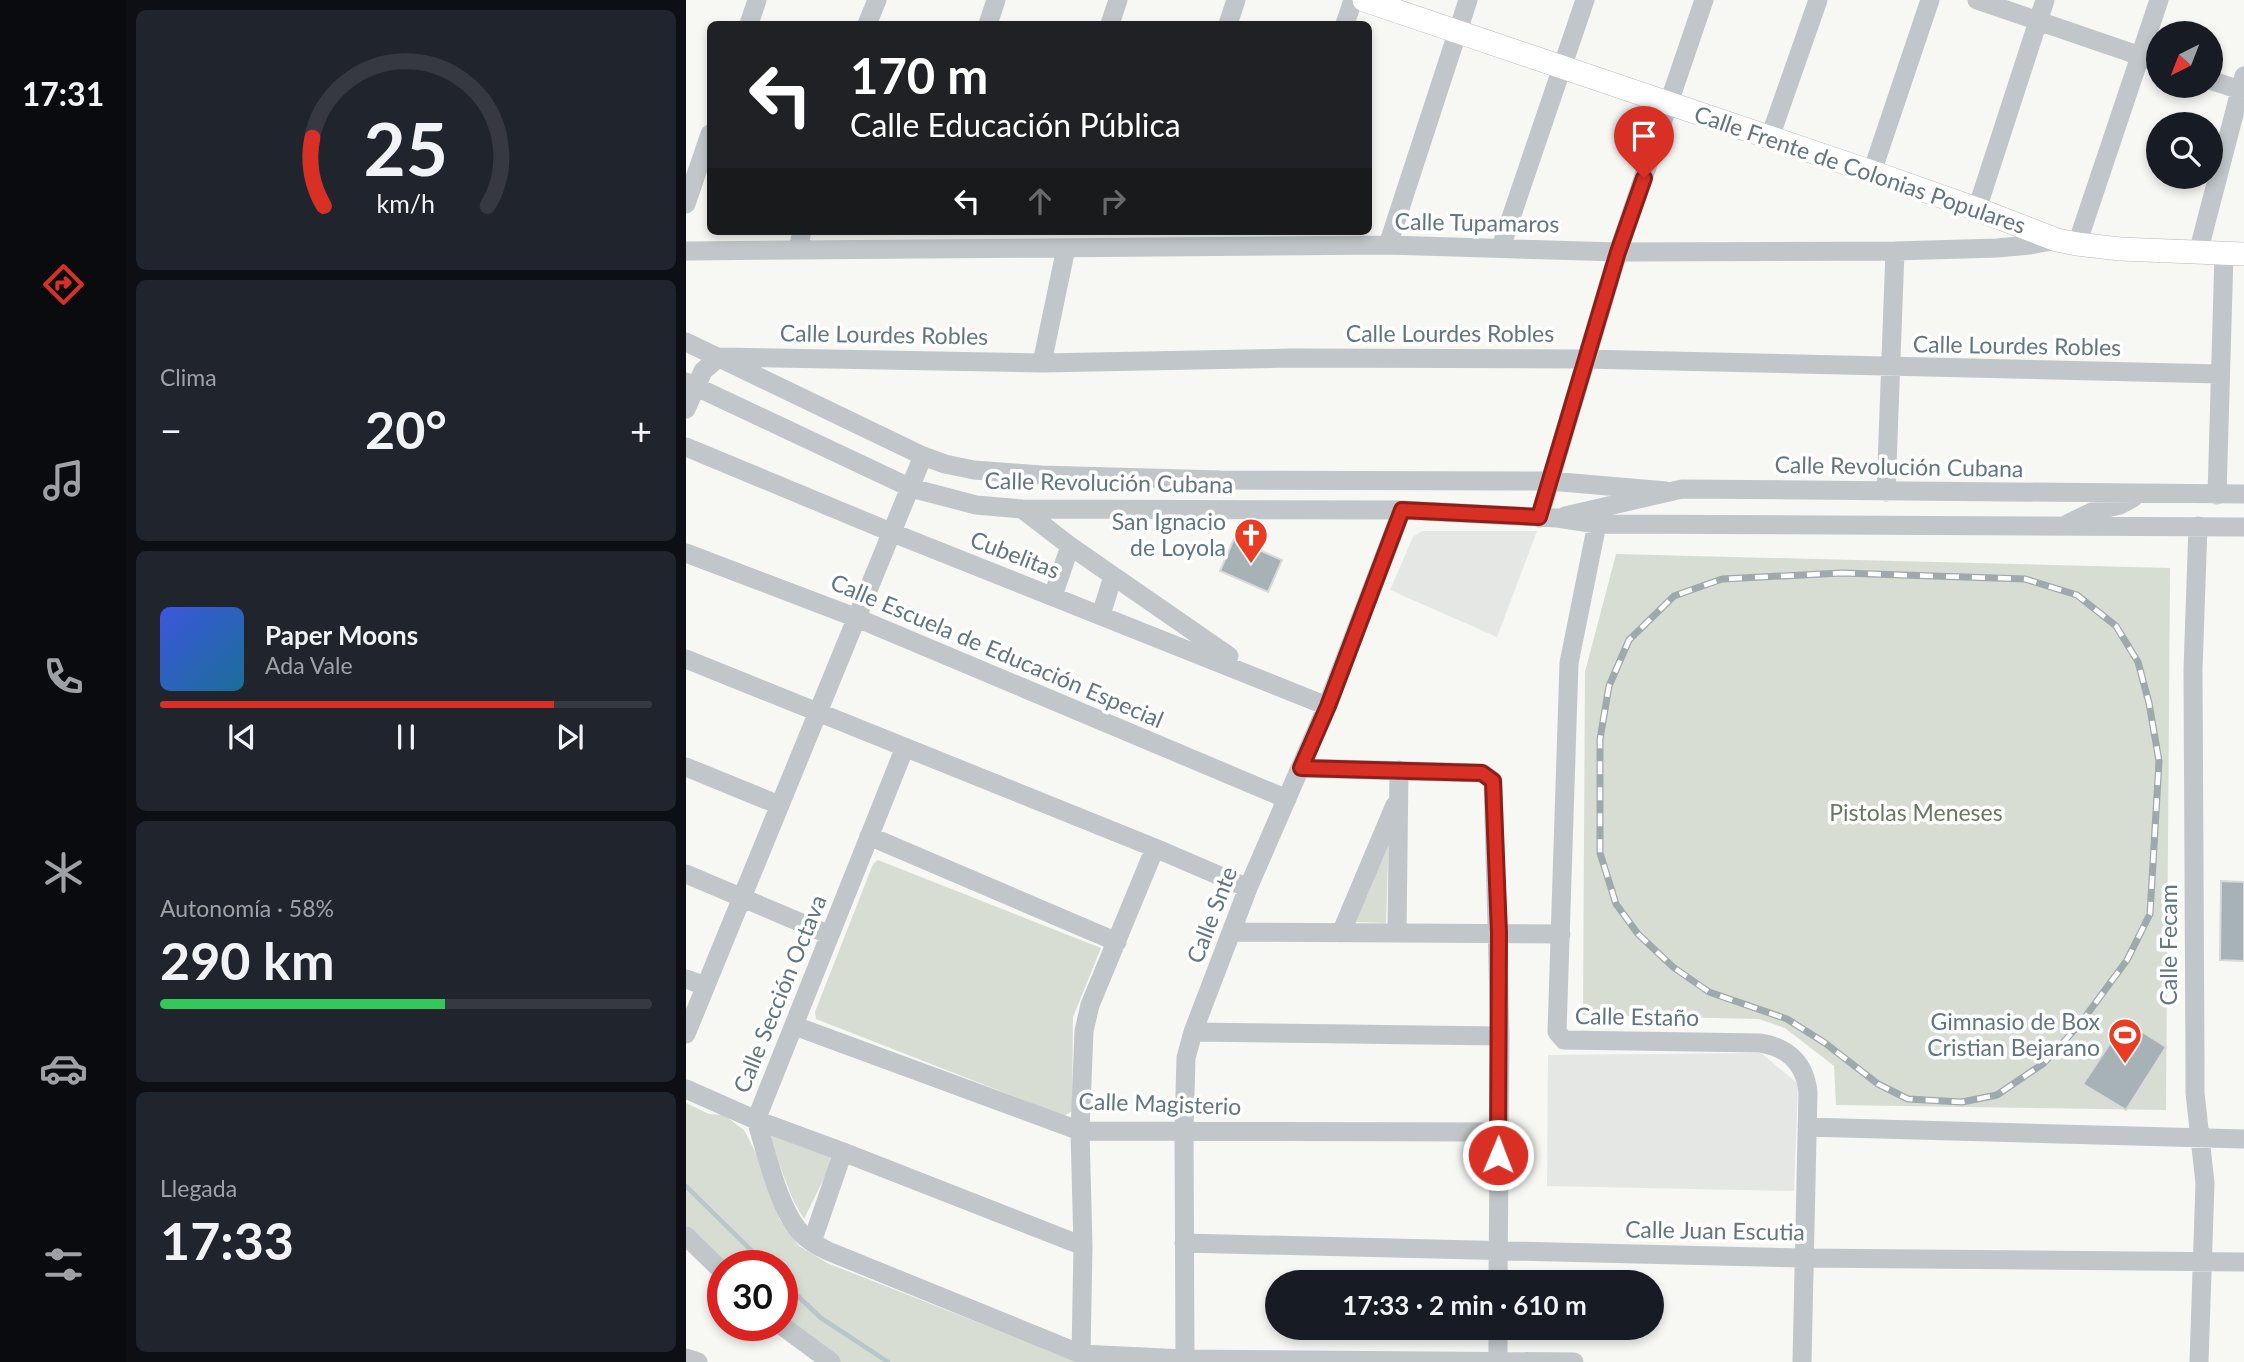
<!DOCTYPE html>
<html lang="es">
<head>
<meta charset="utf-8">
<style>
	body { margin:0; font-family:Lato,sans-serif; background:#20242c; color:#f1f3f6; height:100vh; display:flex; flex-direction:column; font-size:26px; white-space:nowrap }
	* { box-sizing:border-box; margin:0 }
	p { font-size:23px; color:#9ea1a6 }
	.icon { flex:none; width:38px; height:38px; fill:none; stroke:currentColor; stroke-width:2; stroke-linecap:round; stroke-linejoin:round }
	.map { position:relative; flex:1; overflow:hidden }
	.drawer { display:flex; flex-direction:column; gap:10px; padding:10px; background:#0d0f14; width:560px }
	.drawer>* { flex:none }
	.guide { position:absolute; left:21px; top:21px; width:665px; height:214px; border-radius:10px; box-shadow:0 4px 10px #0003; background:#202124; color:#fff; overflow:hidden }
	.needle { width:46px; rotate:222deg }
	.buttons { position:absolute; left:1460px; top:21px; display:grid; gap:14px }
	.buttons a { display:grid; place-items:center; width:77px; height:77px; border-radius:50%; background:#171b24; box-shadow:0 4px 10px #0003; font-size:35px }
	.speed { position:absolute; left:21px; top:1250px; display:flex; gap:14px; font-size:35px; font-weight:700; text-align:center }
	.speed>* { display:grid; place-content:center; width:91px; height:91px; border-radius:50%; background:#171b24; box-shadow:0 4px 10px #0003; line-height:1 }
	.speed .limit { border:10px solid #d22; background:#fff; color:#111 }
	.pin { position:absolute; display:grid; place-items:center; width:60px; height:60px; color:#fff; margin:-72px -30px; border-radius:50% 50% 50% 0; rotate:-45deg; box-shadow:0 0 7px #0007 }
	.pin .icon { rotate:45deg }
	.me { position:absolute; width:77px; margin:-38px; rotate:1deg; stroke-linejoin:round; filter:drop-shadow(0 0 5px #0008) }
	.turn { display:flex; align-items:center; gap:24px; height:147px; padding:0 28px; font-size:32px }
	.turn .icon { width:91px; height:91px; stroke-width:2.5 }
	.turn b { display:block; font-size:49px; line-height:60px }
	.lanes { display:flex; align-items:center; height:66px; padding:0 28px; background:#0003; justify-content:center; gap:35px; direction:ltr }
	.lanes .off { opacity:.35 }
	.big { font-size:52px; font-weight:700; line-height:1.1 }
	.drawer .card { flex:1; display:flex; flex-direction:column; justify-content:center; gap:10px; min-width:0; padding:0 24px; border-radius:10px; background:#20242c }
	.drawer .dial { align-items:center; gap:0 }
	.dial svg { height:182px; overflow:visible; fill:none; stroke:#363941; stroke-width:7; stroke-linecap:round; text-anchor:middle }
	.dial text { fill:#f1f3f6; stroke:none }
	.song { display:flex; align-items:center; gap:21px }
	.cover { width:84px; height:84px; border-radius:10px; background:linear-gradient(135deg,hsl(230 70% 55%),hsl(200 70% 35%)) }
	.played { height:7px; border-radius:4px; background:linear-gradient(90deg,#d93025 80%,#363941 80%) }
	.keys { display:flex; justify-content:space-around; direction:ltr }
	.heat { display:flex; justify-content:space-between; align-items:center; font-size:38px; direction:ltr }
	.charge { height:10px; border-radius:5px; background:linear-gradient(90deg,#34c759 58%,#363941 0) }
	.trip { position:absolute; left:579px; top:1270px; width:399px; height:70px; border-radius:35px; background:#171b24; box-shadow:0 4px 10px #0003; font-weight:700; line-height:70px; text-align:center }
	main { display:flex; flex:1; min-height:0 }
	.menu { display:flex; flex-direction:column; width:126px; justify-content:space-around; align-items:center; background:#090b0e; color:#9ea1a6 }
	.menu .icon { width:49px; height:49px }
	.menu .current { color:#d93025 }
	.menu b { font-size:32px; color:#f1f3f6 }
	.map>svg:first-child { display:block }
	.built { fill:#e5e7e5 }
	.green { fill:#d7ddd3 }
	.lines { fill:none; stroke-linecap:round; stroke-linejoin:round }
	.stream { stroke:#b7c6c9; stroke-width:4.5 }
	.building { fill:#a7b2b6; stroke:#d9d9d7; stroke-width:2 }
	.major-casing { stroke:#b3babd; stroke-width:24 }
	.minor { stroke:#c0c6c9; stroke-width:19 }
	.major { stroke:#fff; stroke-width:23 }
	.rail-casing { stroke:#9fa8ad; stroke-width:7 }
	.rail { stroke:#fff; stroke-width:4.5; stroke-dasharray:13; stroke-linecap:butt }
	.route-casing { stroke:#8d1f18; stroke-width:18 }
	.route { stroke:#d93025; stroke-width:12 }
	.labels { text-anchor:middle; stroke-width:7; stroke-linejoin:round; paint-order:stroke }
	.street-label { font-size:23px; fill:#617680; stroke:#fff }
	.poi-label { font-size:23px; fill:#617680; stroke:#fff; text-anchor:end }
	.park-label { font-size:23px; fill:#677860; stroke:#fff }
</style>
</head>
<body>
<main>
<nav class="menu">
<b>17:31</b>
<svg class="icon current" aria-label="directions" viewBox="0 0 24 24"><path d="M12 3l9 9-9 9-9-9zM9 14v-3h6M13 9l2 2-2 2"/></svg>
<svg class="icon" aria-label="music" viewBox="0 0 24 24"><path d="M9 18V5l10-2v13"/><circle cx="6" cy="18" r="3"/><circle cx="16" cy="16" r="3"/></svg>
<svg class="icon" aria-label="phone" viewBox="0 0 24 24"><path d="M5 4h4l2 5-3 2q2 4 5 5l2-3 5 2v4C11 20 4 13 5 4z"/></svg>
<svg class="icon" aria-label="climate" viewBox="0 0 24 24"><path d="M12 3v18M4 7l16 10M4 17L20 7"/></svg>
<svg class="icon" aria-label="car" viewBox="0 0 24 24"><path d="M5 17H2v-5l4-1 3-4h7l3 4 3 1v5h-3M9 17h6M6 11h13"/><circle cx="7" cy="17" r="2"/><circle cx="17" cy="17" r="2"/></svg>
<svg class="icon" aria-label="filters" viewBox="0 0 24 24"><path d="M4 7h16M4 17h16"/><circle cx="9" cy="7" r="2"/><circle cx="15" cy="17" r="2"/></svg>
</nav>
<section class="drawer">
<div class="card dial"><svg viewBox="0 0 100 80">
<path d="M14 69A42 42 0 1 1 86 69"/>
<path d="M14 69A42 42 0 0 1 9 39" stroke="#d93025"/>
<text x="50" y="56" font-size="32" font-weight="700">25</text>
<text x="50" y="72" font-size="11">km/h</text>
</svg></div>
<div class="card"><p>Clima</p>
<div class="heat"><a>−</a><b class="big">20°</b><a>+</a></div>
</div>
<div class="card">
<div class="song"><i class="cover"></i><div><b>Paper Moons</b><p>Ada Vale</p></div></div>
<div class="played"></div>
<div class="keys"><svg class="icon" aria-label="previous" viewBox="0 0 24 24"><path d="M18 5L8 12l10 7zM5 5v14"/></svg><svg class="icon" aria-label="pause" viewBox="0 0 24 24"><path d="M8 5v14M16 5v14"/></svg><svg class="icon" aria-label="next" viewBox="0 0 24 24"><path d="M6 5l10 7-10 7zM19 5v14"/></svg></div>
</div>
<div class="card"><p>Autonomía · 58%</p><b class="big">290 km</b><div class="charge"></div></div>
<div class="card"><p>Llegada</p><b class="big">17:33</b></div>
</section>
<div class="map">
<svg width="1558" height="1362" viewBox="0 0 1558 1362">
	<rect width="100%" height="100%" fill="#f7f7f4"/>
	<path class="built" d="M736 531H851L811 637 704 590 727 537Z
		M1075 1053 1112 1084 1108 1191 861 1186 862 1055Z"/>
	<path class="green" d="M930 554 1484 568 1480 1110 1150 1105 1148 1066 1099 1028 1073 1019 897 1015 899 672Z
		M703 832 700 923 670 922Z
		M192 860 415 948 387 1017 386 1111 378 1116 130 1019 129 1012 187 864Z
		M0 1103 23 1114 38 1115 58 1130 70 1153 94 1220 113 1246 141 1263 392 1362H154L96 1322V1265H37L0 1228Z
		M81 1133 144 1157 145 1164 118 1219 107 1200Z"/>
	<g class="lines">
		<path class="stream" d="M0 1186 80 1265
			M96 1281 135 1318 202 1362"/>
	</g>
	<path class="building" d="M548 539 596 560 582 592 534 571Z
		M1535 881 1558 882V961L1534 960Z
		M1439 1021 1480 1047 1440 1110 1397 1084Z"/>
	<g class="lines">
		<g class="major-casing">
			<path id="major" d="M678 0 1186 172 1291 209 1371 240 1391 244 1434 249 1558 254"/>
		</g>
		<path class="minor" d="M1291 0 1472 62
			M63 24 71 0
			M181 24 191 0
			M302 24 310 0
			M424 24 432 0
			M542 24 550 0
			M659 24 667 0
			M1524 80 1554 90
			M1084 137 1132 0
			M1186 172 1244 0
			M0 204 24 134
			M1291 209 1359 0
			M1391 244 1473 0
			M702 245 782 0
			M815 247 899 0
			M112 250 116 231
			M0 251 702 245 932 252 1209 251 1311 248 1344 245 1371 240
			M1512 253 1558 76
			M0 342 237 456 0 1034
			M356 363 380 248
			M0 382 225 488 290 505 336 509 716 510 871 518 911 524 1558 527
			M0 409 17 371 33 357 356 363 606 358 899 359 1534 374
			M0 447 207 533 641 706
			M237 456 259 464 288 470 355 475 534 480 864 481 980 491
			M1200 492 1209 251
			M1531 495 1538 254
			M336 509 384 546 543 656
			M879 516 996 489 1558 494
			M853 518 932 252 1018 0
			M911 524 883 663 871 1032 878 1040 1074 1043C1102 1047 1119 1064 1122 1092L1116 1362
			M1381 524 1408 511 1434 505 1447 498
			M1512 526 1507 669 1509 1062V1093L1519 1183 1513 1362
			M0 553 171 618 601 799
			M367 596 384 546
			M415 615 427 576
			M0 659 469 848 562 888
			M219 747 70 1120C80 1151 93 1210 115 1233 122 1241 132 1246 142 1251L395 1354 499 1359 888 1362
			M0 767 93 805
			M615 768 796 773 807 781 814 1036 812 1283
			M183 836 431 942
			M0 874 144 935
			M546 932 875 934
			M711 932 713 770
			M655 933 709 805
			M0 979 19 986
			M109 1026 394 1131 812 1132
			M507 1032 814 1036
			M0 1089 70 1120 157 1152 397 1246
			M1121 1127 1558 1139
			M0 1236 37 1272
			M126 1242 157 1152
			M498 1243 1117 1258 1558 1262
			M95 1325 145 1362
			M395 1354 397 1246 394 1131 398 1031 404 1005 469 848
			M0 1358 12 1362
			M499 1362 498 1130 500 1058 507 1032 562 888 641 706 716 510
			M812 1362V1328"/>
		<use href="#major" class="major"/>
		<g class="rail-casing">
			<path id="rail" d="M1156 573 1339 579 1391 595 1430 626 1452 662 1463 703 1473 761 1464 914 1441 960 1394 1024 1358 1063 1311 1095 1276 1102 1222 1099 1192 1084 1139 1043 1101 1019 1023 992 987 967 952 934 930 904 914 853V739L923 686 943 640 988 596 1036 579Z"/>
		</g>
		<use href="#rail" class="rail"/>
	</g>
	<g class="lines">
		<g class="route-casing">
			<path id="route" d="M812 1155 813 933 807 781 796 773 615 768 642 706 716 510 853 517 932 252 958 178"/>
		</g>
		<use href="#route" class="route"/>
	</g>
	<defs>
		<g id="church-pin" transform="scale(1.75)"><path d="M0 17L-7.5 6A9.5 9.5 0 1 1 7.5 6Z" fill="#ea3c22" stroke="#fff"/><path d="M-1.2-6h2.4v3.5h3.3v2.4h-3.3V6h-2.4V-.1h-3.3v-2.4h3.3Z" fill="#fff"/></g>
		<g id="stadium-pin" transform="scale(1.75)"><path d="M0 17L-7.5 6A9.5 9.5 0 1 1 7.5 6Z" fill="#ea3c22" stroke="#fff"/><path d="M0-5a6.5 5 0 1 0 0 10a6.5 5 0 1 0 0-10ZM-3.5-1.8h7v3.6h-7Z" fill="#fff"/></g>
	</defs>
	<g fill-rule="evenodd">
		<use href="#church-pin" x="565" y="535"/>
		<use href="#stadium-pin" x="1439" y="1035"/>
	</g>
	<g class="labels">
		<g class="street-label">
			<text transform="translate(1174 170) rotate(19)" y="8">Calle Frente de Colonias Populares</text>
			<text transform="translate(791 223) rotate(1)" y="8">Calle Tupamaros</text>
			<text x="764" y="342">Calle Lourdes Robles</text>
			<text transform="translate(198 335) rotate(1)" y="8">Calle Lourdes Robles</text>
			<text transform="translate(1331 346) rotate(1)" y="8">Calle Lourdes Robles</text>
			<text transform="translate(1213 467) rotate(1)" y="8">Calle Revolución Cubana</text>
			<text transform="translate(423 483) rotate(1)" y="8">Calle Revolución Cubana</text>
			<text transform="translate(329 555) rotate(21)" y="8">Cubelitas</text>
			<text transform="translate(311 651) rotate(23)" y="8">Calle Escuela de Educación Especial</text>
			<text transform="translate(526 915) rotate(-69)" y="8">Calle Snte</text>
			<text transform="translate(1483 945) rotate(-90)" y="8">Calle Fecam</text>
			<text transform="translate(94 994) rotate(-68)" y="8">Calle Sección Octava</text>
			<text transform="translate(951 1017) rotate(1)" y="8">Calle Estaño</text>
			<text transform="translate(474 1104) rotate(2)" y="8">Calle Magisterio</text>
			<text transform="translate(1029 1231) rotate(1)" y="8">Calle Juan Escutia</text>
		</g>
		<g class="poi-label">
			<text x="540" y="530">San Ignacio<tspan x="540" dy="26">de Loyola</tspan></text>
			<text x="1414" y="1030">Gimnasio de Box<tspan x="1414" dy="26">Cristian Bejarano</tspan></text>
		</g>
		<g class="park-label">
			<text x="1230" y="821">Pistolas Meneses</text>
		</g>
	</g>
</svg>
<div class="buttons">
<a><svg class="needle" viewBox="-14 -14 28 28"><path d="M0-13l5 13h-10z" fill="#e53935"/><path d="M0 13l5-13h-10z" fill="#9ea1a6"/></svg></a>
<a><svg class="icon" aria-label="search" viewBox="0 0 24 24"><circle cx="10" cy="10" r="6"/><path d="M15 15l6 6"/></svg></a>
</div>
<div class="speed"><div class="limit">30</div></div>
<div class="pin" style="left:958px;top:178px;background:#d93025"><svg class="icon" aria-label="arrive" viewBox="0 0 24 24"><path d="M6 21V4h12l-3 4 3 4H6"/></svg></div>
<svg class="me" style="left:812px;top:1155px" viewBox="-20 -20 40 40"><circle r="17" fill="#d93025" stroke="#fff" stroke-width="3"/><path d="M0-11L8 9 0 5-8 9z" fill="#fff"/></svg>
<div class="trip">17:33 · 2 min · 610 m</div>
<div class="guide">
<div class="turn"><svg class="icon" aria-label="left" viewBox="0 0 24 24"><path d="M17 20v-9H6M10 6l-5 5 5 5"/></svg><div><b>170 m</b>Calle Educación Pública</div></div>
<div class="lanes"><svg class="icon" aria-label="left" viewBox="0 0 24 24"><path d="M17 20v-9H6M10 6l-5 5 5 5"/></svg><svg class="icon off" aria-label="ahead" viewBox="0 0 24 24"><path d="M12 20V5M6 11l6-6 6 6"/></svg><svg class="icon off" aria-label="right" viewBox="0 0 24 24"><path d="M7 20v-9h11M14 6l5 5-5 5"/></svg></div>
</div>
</div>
</main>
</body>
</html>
